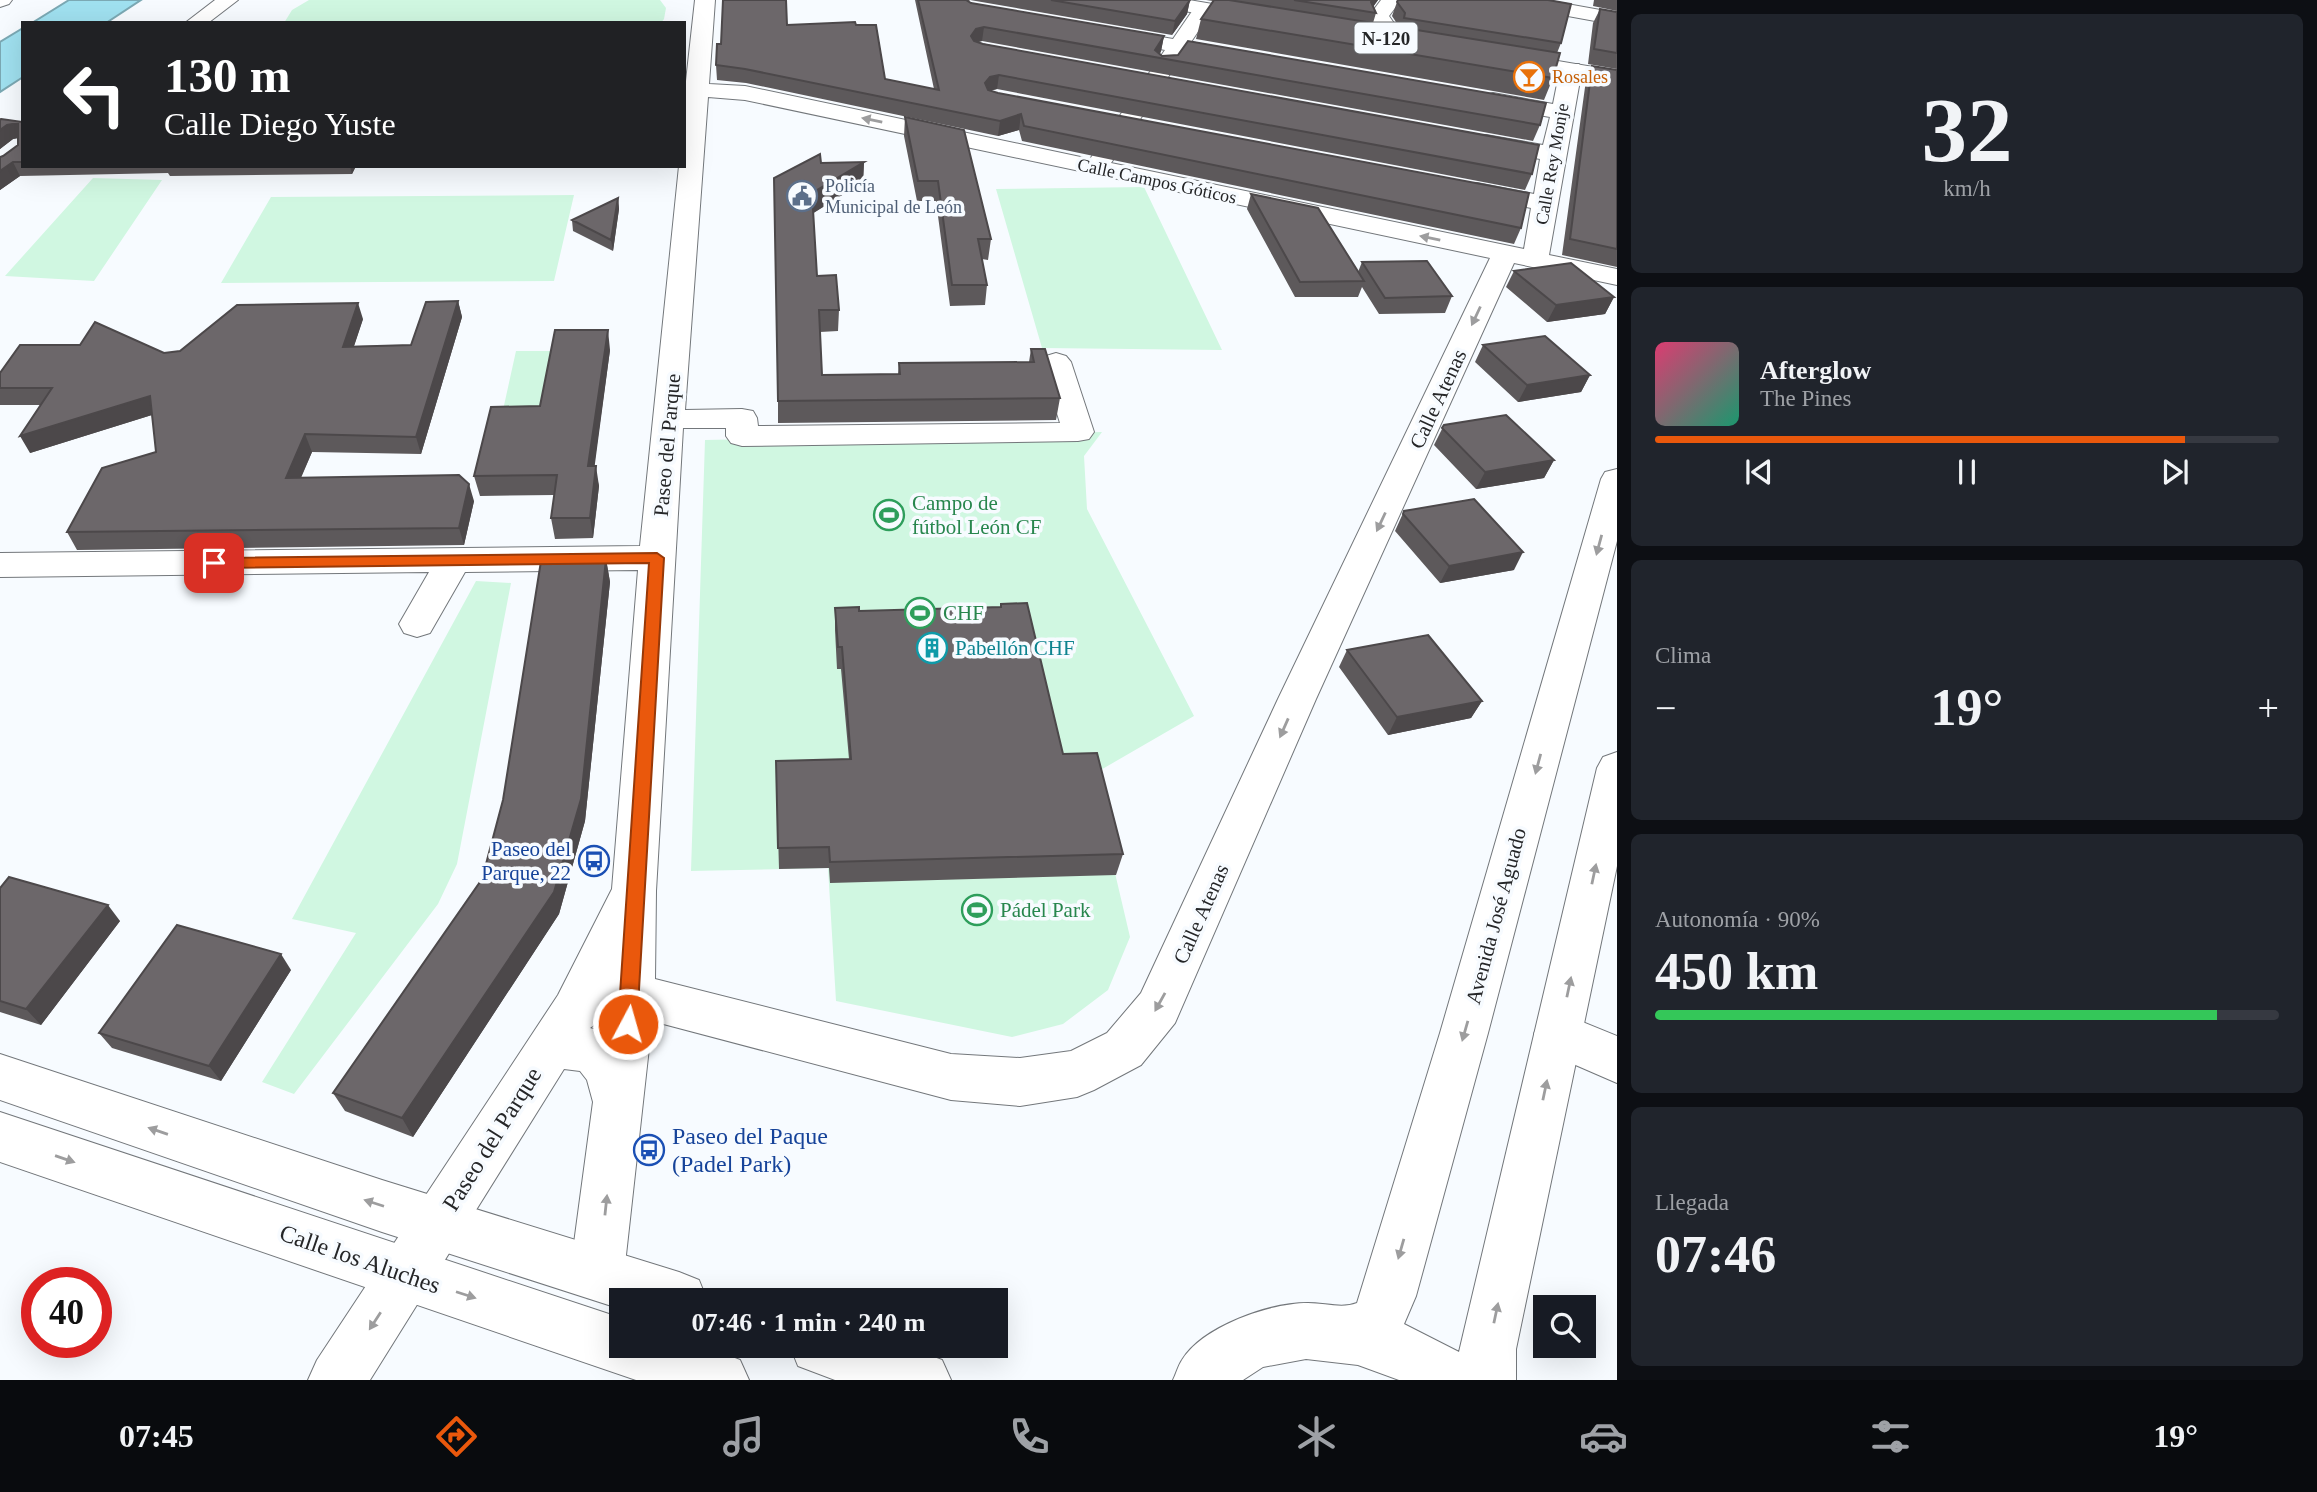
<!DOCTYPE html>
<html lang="es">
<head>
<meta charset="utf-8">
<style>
	body { margin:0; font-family:Georgia,serif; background:#20242c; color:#f1f3f6; height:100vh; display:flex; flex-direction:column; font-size:26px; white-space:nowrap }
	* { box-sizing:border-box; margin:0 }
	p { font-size:23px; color:#9ea1a6 }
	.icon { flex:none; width:38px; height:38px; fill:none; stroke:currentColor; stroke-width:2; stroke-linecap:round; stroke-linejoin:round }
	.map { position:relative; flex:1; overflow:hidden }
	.panel { display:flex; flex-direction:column; gap:14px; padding:14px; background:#0d0f14; width:700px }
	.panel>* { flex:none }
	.hud { position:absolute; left:21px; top:21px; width:665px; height:147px; border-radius:0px; box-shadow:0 7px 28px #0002; background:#202124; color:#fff; overflow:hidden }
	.buttons { position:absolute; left:1533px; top:1295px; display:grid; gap:14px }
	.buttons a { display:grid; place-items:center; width:63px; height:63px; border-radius:0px; background:#171b24; box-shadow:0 7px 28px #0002; font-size:35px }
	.speed { position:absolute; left:21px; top:1267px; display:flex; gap:14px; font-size:35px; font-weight:700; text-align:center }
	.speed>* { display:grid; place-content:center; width:91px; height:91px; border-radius:50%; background:#171b24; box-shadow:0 7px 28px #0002; line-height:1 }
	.speed .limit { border:10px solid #d22; background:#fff; color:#111 }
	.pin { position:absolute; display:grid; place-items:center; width:60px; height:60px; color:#fff; margin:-30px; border-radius:14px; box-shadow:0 4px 10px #0006 }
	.me { position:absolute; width:77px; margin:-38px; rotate:6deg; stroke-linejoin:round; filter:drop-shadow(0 0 5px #0008) }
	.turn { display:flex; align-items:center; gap:24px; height:147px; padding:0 28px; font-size:32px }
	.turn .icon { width:91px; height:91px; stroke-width:2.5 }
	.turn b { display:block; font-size:49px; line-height:60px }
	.big { font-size:52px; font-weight:600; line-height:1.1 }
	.panel .tile { flex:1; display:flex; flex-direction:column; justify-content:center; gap:10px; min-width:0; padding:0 24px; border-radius:10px; background:#20242c }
	.panel .dial { align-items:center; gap:0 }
	.dial b { font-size:91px; line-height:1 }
	.song { display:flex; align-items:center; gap:21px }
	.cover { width:84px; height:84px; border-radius:10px; background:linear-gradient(135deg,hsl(340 70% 55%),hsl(160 70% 35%)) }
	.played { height:7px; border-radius:4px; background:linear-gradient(90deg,#ea580c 85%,#363941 85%) }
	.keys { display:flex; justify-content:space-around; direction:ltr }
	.heat { display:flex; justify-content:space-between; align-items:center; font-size:38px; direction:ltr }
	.charge { height:10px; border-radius:5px; background:linear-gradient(90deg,#34c759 90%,#363941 0) }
	.trip { position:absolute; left:609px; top:1288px; width:399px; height:70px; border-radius:0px; background:#171b24; box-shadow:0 7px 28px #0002; font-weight:600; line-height:70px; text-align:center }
	.tab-bar { display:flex; height:112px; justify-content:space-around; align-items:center; background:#090b0e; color:#9ea1a6 }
	.tab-bar .icon { width:49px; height:49px }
	.tab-bar .active { color:#ea580c }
	.tab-bar b { font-size:32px; color:#f1f3f6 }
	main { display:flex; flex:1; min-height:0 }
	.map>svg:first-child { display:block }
	.green { fill:#d0f7e1 }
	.water { fill:#a0e1f0; stroke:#7ba9b4; stroke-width:2 }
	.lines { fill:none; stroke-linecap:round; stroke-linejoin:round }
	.minor-casing { stroke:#73777b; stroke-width:2 }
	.major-casing { stroke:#73777b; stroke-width:2 }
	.highway-casing { stroke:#73777b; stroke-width:2 }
	.minor { fill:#fff; fill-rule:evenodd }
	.major { fill:#fff; fill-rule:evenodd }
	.highway { fill:#fff; fill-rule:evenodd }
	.wall { fill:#5d595b }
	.shaded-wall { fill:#4c484a }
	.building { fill:#6c676a; stroke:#4c484a; stroke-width:2 }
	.oneway { fill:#9d9d9e }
	.route { fill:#ea580c; stroke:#983908; stroke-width:2 }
	.labels { text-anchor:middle; stroke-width:7; stroke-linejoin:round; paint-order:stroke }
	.far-food-label { font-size:18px; fill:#c56008; stroke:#f7fbff; text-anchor:start }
	.far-street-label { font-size:18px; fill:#252628; stroke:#f7fbff }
	.far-service-label { font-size:18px; fill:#4e5e75; stroke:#f7fbff; text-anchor:start }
	.shield { fill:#f7fbff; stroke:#646668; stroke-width:2 }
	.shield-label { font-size:19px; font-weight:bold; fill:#252628 }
	.street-label { font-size:21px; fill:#252628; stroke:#f7fbff }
	.leisure-label { font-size:21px; fill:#27864d; stroke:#f7fbff; text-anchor:start }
	.culture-label { font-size:21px; fill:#0d838f; stroke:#f7fbff; text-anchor:start }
	.transit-label { font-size:21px; fill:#164399; stroke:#f7fbff; text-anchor:end }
	.near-transit-label { font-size:24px; fill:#164399; stroke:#f7fbff; text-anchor:start }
	.near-street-label { font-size:24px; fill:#252628; stroke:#f7fbff }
</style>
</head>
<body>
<main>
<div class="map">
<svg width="1617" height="1380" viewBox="0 0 1617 1380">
	<rect width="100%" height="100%" fill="#f7fbff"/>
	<path class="green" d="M309 0H660L666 8 664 19 661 23H284L292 10Z
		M93 178 162 180 94 281 5 276Z
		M1144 187 1222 350 1042 348 996 189Z
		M574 195 554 281 221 283 271 197Z
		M516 351H558L547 409 503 410Z
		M1102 432 1084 456 1087 509 1194 716 1092 775 1130 937 1108 990 1063 1024 1012 1037 836 1001 828 868 691 871 705 440Z
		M476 581 511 583 457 864 438 904 294 1094 262 1082 356 933 292 919Z"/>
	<path class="water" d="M69 0H141L106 23H32Z
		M23 28V77L0 92V42Z"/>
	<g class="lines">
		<g class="minor-casing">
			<path id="minor" d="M215 0H238L208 23H185Z
				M695 0H715L709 84 745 86 1090 159 1165 50 1103 38 1100 34 1103 30 1110 28 1173 39 1197 4H1211L1214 8 1191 42 1244 52 1247 56 1244 60 1237 62 1184 53 1111 163 1524 249 1531 208 1468 195 1465 190 1468 185 1477 183 1534 194 1540 159 1478 147 1474 142 1478 137 1486 135 1543 145 1550 117 1493 107 1485 105 1482 100 1485 95 1493 93 1553 104 1560 69 1563 64H1579L1582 69 1549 255 1617 269V285L1514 263 1316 699 1175 1023 1141 1065 1094 1090 1077 1097 1020 1106 951 1100 652 1021 624 1273 616 1292 597 1300 578 1292 570 1273 593 1102 587 1080 580 1071 564 1069 370 1380H308L317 1360 558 995 612 889 638 570 465 572 430 633 417 637 404 633 399 624 429 572 0 577V553L640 546 679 166H684L685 90ZM708 97 745 100 1490 258 1278 699 1141 993 1107 1033 1071 1051 1020 1058 951 1054 655 979 656 891 683 428H726V436L731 443 742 446 1078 441 1089 439 1094 432 1071 362 1066 356 1056 353 1046 356 1041 362 1060 423 758 426 757 418 753 411 742 409 685 410ZM605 1017 603 1032 590 1028Z
				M1381 0H1401L1389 16 1398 29 1395 33H1381L1370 22 1369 16Z
				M1503 0H1545L1617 13V25L1513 6Z
				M1558 1012 1617 1036V1083L1541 1050 1534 1034 1541 1018Z"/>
		</g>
		<g class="major-casing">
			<path id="major" d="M0 0H12L9 4 0 7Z
				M1617 469V541L1488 1033 1416 1296 1404 1324 1459 1352 1597 768 1603 757 1617 752V866L1516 1349V1380H1399L1358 1365 1306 1359 1263 1367 1243 1380H1173C1176 1374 1178 1366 1182 1360 1203 1326 1270 1303 1308 1303 1325 1303 1342 1309 1357 1303L1440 1033 1601 479 1605 472Z
				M0 1054 382 1180 679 1272 699 1280 707 1300H621V1309L382 1232 0 1100Z
				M0 1112 621 1318V1346H704L740 1360 749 1380H636L0 1162Z
				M790 1346H905L942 1360 951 1380H835L798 1366Z"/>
		</g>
		<g class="highway-casing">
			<path id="highway" d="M1145 0H1189L1260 12 1267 14 1270 18 1267 22 1260 24 1155 6Z
				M1505 52 1617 71V83L1498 62 1495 58 1498 54Z"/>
		</g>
		<use href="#minor" class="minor"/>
		<use href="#major" class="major"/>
		<use href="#highway" class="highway"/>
	</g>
	<path class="wall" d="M915 0H1190L1187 14 1172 35 970 0 968 2 971 3 1164 36 1161 51 1160 54 1162 56 1540 125 1533 141 982 41 978 42 1532 174 1525 190 997 89 990 91 1521 228 1514 244 1022 141 1019 130 998 136 746 83 717 80 716 65 721 44 787 25H856L885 79 934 89Z
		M1206 0H1378L1373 7 1376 13 1373 23 1400 28 1392 16 1397 2 1561 43 1557 53 1553 78 1544 100 1196 39 1201 19 1213 1Z
		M1594 0H1617V11L1593 6Z
		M1600 9 1617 12V69L1588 64 1593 23Z
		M1592 66 1617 70V267L1562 255 1586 80Z
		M905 117 991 239 988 260 982 259 987 285 985 305 950 306 936 201H917L904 136Z
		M0 120 23 122V166H356L352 174 170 176 168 173 20 176 0 190V157L3 156 18 145V138L13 139 0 149Z
		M864 162 863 182 813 213 817 276 839 310 838 331 820 332 822 375 898 374 899 363 1029 362 1031 349 1060 398 1056 420 778 423V401L821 163Z
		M1251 194 1358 272 1362 262 1452 296 1445 313 1379 314 1362 287 1358 297H1295L1247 209Z
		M618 198 619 209 613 251 573 231 572 220Z
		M1514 271 1614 297 1605 314 1547 322 1506 287Z
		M458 301 462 317 421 454 312 452 301 478 474 501 464 545 77 550 67 532 156 452 152 415 30 453 40 405H0V373L180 351 363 319 354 346 411 345Z
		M1483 345 1590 375 1581 392 1518 402 1475 362Z
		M610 350 594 466 599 486 593 538 555 539 551 518 554 495 480 496 474 476 540 406Z
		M1444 425 1554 460 1544 478 1476 489 1434 445Z
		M1404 511 1514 570 1440 583 1395 531Z
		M606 559 610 582 585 821 559 914 413 1137 345 1111 333 1093 482 879 503 800Z
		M1001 604 1063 754 1123 854 1116 875 830 883 829 868 779 869 776 761 849 759 841 669H837L835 630V608L859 611 1000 607Z
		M1347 650 1482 701 1471 718 1388 735 1339 667Z
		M0 888 120 921 41 1025 0 1012Z
		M291 970 221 1081 112 1048 99 1033Z"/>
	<path class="shaded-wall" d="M1190 0 1187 14 1172 35 1175 21Z
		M1372 0H1378L1369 12 1371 2Z
		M984 27 982 41 974 43 971 36 976 29Z
		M1164 36 1161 51 1157 58 1155 50Z
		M999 75 997 89 988 91 985 83 990 77Z
		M1021 114 1019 130 998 136 1000 121Z
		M18 123 23 137 13 139 0 149V130L7 125Z
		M13 162 20 176 0 190V171Z
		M864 162 863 182 812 214V193Z
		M350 166H356L352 174Z
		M618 198 619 209 613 251 611 240Z
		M1614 297 1605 314 1547 322 1556 305Z
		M458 301 462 317 421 454 416 437Z
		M358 303 363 319 348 364 343 347Z
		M608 330 610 350 592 486 588 466Z
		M1590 375 1581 392 1518 402 1527 385Z
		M150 396 158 413 30 453 20 436Z
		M305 434 312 452 293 495 286 478Z
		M1554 460 1544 478 1476 489 1485 472Z
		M596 466 599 486 593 538 590 518Z
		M469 484 474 501 464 545 459 528Z
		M1523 552 1514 570 1440 583 1449 566Z
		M606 559 610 582 585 821 559 914 413 1137 402 1118Z
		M1482 701 1471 718 1388 735 1397 717Z
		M108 905 120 921 41 1025 26 1009Z
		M281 954 291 970 221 1081 209 1066Z"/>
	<path class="building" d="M723 0H786L787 25 855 22 856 25H876L885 79 939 90 918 0H966L971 3 1164 36 1155 50 1162 56 1178 55 1188 41 1546 103 1540 125 984 27 976 29 971 36 974 41 983 44 1539 145 1532 174 999 75 990 77 985 83 988 90 998 93 1529 193 1521 228 1024 126 1021 114 1000 121 745 69 716 65 717 44H721Z
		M1051 0H1190L1175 21Z
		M1214 0H1229L1560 53 1553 78 1201 19Z
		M1294 0H1372L1371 2 1376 13Z
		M1398 0H1548L1571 4 1561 43 1404 18 1405 13 1397 2Z
		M1600 9 1617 12V53L1594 49Z
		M1592 66 1617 70V249L1570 239Z
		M905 117 964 130 991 239H978L987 285H952L938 181H918Z
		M1 119 23 122V162H13L0 171V157L3 156 18 145V123L7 125 0 130V120Z
		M820 154 821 163 864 162 812 193 817 276 836 275 839 310H819L822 375 900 374 899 363 1034 362 1031 349H1045L1060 398 778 401 774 178Z
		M1251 194 1318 208 1364 281 1300 282Z
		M618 198 611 240 572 220Z
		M1427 261 1452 296 1385 298 1362 262Z
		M1571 263 1614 297 1556 305 1514 271Z
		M458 301 416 437 305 434 286 478 459 475 469 484 459 528 67 532 102 468 156 452 150 396 20 436 52 388H0V373L20 345H80L95 322 164 353 180 351 237 305 358 303 343 347 411 345 426 302Z
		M555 330H608L588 466H596L590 518H551L557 475 474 476 491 407 540 406Z
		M1545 336 1590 375 1527 385 1483 345Z
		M1506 415 1554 460 1485 472 1442 428 1444 425Z
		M1474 499 1523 552 1449 566 1403 514 1404 511Z
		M606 559 581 799 554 892 402 1118 333 1093 482 879 503 800 541 561Z
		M1027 603 1063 754 1097 753 1123 854 830 862 829 847 778 848 776 761 851 759 842 647H838L835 608 859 607V611L1001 607V604Z
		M1428 635 1482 701 1397 717 1347 650Z
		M9 877 108 905 26 1009 0 1001V888Z
		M177 925 281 954 209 1066 99 1033Z"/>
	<defs><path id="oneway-solid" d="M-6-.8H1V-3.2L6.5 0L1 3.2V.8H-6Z" transform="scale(1.75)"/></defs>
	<g class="oneway">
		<use href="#oneway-solid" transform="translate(872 120) rotate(-168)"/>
		<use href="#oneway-solid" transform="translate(1430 238) rotate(-168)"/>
		<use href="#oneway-solid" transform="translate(1476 316) rotate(115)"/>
		<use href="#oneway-solid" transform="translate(1381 522) rotate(115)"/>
		<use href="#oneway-solid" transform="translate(1599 545) rotate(105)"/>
		<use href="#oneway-solid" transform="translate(1284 728) rotate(114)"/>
		<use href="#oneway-solid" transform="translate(1538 764) rotate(105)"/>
		<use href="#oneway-solid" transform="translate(1594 874) rotate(-78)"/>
		<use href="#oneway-solid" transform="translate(1569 987) rotate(-78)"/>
		<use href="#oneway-solid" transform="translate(1160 1002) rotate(119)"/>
		<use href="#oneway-solid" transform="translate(1465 1031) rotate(106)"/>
		<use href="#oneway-solid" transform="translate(1545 1090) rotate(-78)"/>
		<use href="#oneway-solid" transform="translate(158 1131) rotate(-161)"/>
		<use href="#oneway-solid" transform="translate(65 1159) rotate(19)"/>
		<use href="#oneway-solid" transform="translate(374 1203) rotate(-162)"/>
		<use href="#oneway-solid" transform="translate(606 1205) rotate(-84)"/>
		<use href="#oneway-solid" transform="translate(1401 1249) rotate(106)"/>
		<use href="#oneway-solid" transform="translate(466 1295) rotate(18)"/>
		<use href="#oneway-solid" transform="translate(1496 1313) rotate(-78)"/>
		<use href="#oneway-solid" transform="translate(375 1321) rotate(123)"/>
	</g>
	<path class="route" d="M657 553 664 558 637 1024 635 1030 628 1033 621 1030 618 1024 649 563 214 568 206 563 214 558Z"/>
	<defs>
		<g id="bar-ring" transform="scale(1.575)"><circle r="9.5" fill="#f7fbff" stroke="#e8710a" stroke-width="1.5"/><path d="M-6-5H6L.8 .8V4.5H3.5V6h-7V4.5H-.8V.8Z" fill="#e8710a"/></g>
		<g id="civic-ring" transform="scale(1.575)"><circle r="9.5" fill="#f7fbff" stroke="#5c6f8a" stroke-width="1.5"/><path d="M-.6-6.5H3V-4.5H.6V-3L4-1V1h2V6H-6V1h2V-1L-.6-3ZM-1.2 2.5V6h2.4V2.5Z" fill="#5c6f8a"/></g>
		<g id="stadium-ring" transform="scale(1.575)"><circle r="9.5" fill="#f7fbff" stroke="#2e9e5b" stroke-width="1.5"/><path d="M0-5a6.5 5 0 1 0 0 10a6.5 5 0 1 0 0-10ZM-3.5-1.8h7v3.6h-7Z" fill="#2e9e5b"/></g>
		<g id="building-ring" transform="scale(1.575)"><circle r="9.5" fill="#f7fbff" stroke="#0f9aa8" stroke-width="1.5"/><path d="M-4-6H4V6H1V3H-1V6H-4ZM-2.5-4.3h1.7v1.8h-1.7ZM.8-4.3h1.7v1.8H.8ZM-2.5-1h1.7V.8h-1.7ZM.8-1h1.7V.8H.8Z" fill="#0f9aa8"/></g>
		<g id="bus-ring" transform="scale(1.575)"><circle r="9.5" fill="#f7fbff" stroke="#1a4fb4" stroke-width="1.5"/><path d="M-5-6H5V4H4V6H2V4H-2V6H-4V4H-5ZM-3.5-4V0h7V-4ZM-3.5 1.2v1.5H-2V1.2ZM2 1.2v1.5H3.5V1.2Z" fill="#1a4fb4"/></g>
	</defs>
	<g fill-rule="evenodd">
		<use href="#bar-ring" x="1529" y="77"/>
		<use href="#civic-ring" x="802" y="196"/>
		<use href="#stadium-ring" x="889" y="515"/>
		<use href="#stadium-ring" x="920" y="613"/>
		<use href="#building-ring" x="932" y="648"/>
		<use href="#bus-ring" x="594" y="861"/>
		<use href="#stadium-ring" x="977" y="910"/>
		<use href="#bus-ring" x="649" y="1150"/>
	</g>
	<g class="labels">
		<g class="far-food-label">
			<text x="1552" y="83">Rosales</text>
		</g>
		<g class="far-street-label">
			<text transform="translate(1552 164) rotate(-80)" y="6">Calle Rey Monje</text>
			<text transform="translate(1157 181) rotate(12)" y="6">Calle Campos Góticos</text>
		</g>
		<g class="far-service-label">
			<text x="825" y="192">Policía<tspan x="825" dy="21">Municipal de León</tspan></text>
		</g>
		<rect class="shield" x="1354.5" y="22.5" width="63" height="31" rx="5"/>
		<g class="shield-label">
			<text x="1386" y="45">N-120</text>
		</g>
		<g class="street-label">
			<text transform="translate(1438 399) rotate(-65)" y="7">Calle Atenas</text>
			<text transform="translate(667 445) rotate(-85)" y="7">Paseo del Parque</text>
			<text transform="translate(1201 914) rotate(-66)" y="7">Calle Atenas</text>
			<text transform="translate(1496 916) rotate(-75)" y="7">Avenida José Aguado</text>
		</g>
		<g class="leisure-label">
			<text x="912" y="510">Campo de<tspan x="912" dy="24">fútbol León CF</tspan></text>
			<text x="943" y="620">CHF</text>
			<text x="1000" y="917">Pádel Park</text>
		</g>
		<g class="culture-label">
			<text x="955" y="655">Pabellón CHF</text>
		</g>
		<g class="transit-label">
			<text x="571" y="856">Paseo del<tspan x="571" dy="24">Parque, 22</tspan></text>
		</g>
		<g class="near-transit-label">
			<text x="672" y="1144">Paseo del Paque<tspan x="672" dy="28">(Padel Park)</tspan></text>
		</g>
		<g class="near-street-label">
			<text transform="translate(492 1139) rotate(-58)" y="8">Paseo del Parque</text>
			<text transform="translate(360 1259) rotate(19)" y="8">Calle los Aluches</text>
		</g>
	</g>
</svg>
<div class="buttons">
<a><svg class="icon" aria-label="search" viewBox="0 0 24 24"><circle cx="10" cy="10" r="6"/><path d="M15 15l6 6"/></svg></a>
</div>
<div class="speed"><div class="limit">40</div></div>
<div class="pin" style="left:214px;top:563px;background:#d93025"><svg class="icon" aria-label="arrive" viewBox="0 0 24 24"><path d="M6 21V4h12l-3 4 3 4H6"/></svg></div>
<svg class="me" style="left:628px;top:1024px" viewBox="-20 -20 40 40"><circle r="17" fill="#ea580c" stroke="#fff" stroke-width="3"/><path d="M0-11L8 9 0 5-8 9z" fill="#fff"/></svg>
<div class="trip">07:46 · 1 min · 240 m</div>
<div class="hud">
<div class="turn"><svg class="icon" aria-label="left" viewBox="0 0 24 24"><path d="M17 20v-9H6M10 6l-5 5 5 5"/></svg><div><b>130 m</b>Calle Diego Yuste</div></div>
</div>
</div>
<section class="panel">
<div class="tile dial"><b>32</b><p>km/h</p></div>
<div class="tile">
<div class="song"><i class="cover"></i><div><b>Afterglow</b><p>The Pines</p></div></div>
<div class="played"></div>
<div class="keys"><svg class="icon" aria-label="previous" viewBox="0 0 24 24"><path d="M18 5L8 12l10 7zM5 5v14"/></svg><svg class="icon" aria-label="pause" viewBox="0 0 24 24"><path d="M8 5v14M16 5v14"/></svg><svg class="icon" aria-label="next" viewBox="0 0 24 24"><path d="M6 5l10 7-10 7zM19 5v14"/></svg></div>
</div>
<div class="tile"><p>Clima</p>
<div class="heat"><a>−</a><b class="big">19°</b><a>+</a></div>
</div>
<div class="tile"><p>Autonomía · 90%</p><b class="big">450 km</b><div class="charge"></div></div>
<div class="tile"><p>Llegada</p><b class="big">07:46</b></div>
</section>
</main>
<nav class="tab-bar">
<b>07:45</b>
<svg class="icon active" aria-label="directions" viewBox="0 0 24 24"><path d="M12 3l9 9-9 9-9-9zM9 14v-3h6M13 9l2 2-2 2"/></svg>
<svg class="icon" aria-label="music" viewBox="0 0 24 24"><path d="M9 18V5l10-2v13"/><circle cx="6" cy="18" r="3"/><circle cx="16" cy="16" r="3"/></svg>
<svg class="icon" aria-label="phone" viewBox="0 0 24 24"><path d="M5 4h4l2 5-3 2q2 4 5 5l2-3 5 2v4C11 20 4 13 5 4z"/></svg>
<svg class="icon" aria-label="climate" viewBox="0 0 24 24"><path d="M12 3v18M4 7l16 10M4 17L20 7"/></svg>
<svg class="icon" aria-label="car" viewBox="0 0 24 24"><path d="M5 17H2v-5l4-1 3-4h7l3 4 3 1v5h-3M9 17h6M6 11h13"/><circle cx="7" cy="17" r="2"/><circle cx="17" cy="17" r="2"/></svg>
<svg class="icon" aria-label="filters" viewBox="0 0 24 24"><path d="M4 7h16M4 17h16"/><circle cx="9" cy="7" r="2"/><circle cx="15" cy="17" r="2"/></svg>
<b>19°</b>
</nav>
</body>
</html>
